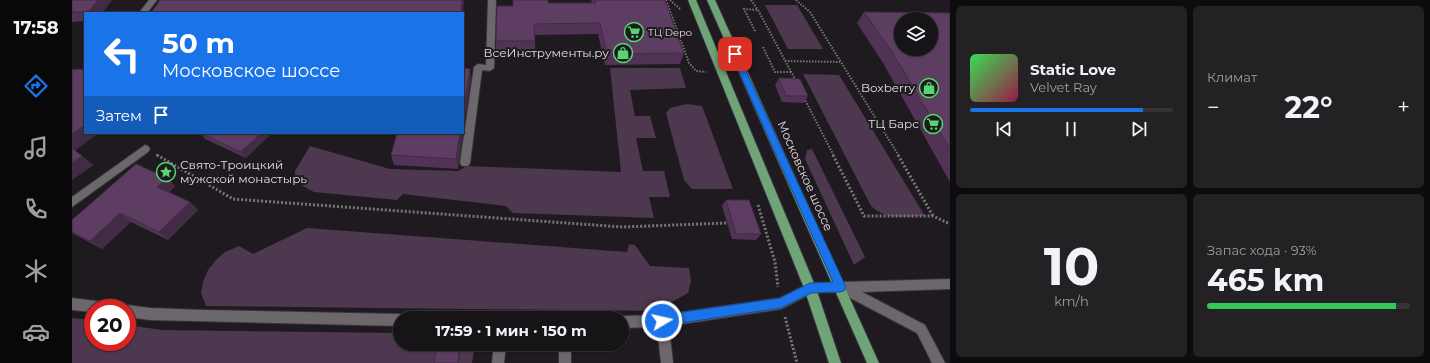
<!DOCTYPE html>
<html lang="ru">
<head>
<meta charset="utf-8">
<style>
	body { margin:0; font-family:Montserrat,sans-serif; background:#232124; color:#f1f3f6; height:100vh; display:flex; flex-direction:column; font-size:15px; white-space:nowrap }
	* { box-sizing:border-box; margin:0 }
	p { font-size:13px; color:#9e9ea1 }
	.icon { flex:none; width:22px; height:22px; fill:none; stroke:currentColor; stroke-width:2; stroke-linecap:round; stroke-linejoin:round }
	.map { position:relative; flex:1; overflow:hidden }
	.sheet { display:flex; flex-direction:column; gap:6px; padding:6px; background:#0c0b0d; width:480px }
	.sheet>* { flex:none }
	.banner { position:absolute; left:12px; top:12px; width:380px; height:122px; border-radius:0px; box-shadow:0 1px 3px #0004,0 0 0 1px #353336; background:#1a73e8; color:#fff; overflow:hidden }
	.fabs { position:absolute; left:822px; top:12px; display:grid; gap:8px }
	.fabs a { display:grid; place-items:center; width:44px; height:44px; border-radius:50%; background:#161417; box-shadow:0 1px 3px #0004,0 0 0 1px #353336; font-size:20px }
	.speed { position:absolute; left:12px; top:299px; display:flex; gap:8px; font-size:20px; font-weight:700; text-align:center }
	.speed>* { display:grid; place-content:center; width:52px; height:52px; border-radius:50%; background:#161417; box-shadow:0 1px 3px #0004,0 0 0 1px #353336; line-height:1 }
	.speed .limit { border:6px solid #d22; background:#fff; color:#111 }
	.pin { position:absolute; display:grid; place-items:center; width:34px; height:34px; color:#fff; margin:-17px; border-radius:8px; box-shadow:0 2px 6px #0006 }
	.me { position:absolute; width:44px; margin:-22px; rotate:81deg; stroke-linejoin:round; filter:drop-shadow(0 0 3px #0008) }
	.turn { display:flex; align-items:center; gap:14px; height:84px; padding:0 12px; font-size:18px }
	.turn .icon { width:52px; height:52px; stroke-width:2.5 }
	.turn b { display:block; font-size:28px; line-height:34px }
	.then { display:flex; align-items:center; height:38px; padding:0 12px; background:#0003; gap:8px; font-size:15px }
	.big { font-size:30px; font-weight:700; line-height:1.1 }
	.sheet .card { flex:1; display:flex; flex-direction:column; justify-content:center; gap:6px; min-width:0; padding:0 14px; border-radius:6px; background:#232124 }
	.sheet .dial { align-items:center; gap:0 }
	.dial b { font-size:52px; line-height:1 }
	.song { display:flex; align-items:center; gap:12px }
	.cover { width:48px; height:48px; border-radius:6px; background:linear-gradient(135deg,hsl(130 70% 55%),hsl(340 70% 35%)) }
	.played { height:4px; border-radius:2px; background:linear-gradient(90deg,#1a73e8 85%,#353336 85%) }
	.keys { display:flex; justify-content:space-around; direction:ltr }
	.heat { display:flex; justify-content:space-between; align-items:center; font-size:22px; direction:ltr }
	.charge { height:6px; border-radius:3px; background:linear-gradient(90deg,#34c759 93%,#353336 0) }
	.sheet .tiles { flex:1; display:grid; gap:6px; grid-template-columns:repeat(2,1fr) }
	.trip { position:absolute; left:321px; top:311px; width:236px; height:40px; border-radius:20px; background:#161417; box-shadow:0 1px 3px #0004,0 0 0 1px #353336; font-weight:700; line-height:40px; text-align:center }
	main { display:flex; flex:1; min-height:0 }
	.menu { display:flex; flex-direction:column; width:72px; justify-content:space-around; align-items:center; background:#090809; color:#9e9ea1 }
	.menu .icon { width:28px; height:28px }
	.menu .selected { color:#1a73e8 }
	.menu b { font-size:18px; color:#f1f3f6 }
	.map>svg:first-child { display:block }
	.green { fill:#4d3850 }
	.lines { fill:none; stroke-linecap:round; stroke-linejoin:round }
	.lane-casing { stroke:#383539; stroke-width:2 }
	.street-casing { stroke:#383539; stroke-width:2 }
	.secondary-casing { stroke:#383539; stroke-width:2 }
	.primary-casing { stroke:#383539; stroke-width:2 }
	.path-far1 { stroke:#79767a; stroke-width:2; stroke-dasharray:1.5 1.5; stroke-linecap:butt }
	.path { stroke:#79767a; stroke-width:3; stroke-dasharray:2 2; stroke-linecap:butt }
	.lane { fill:#6c676d; fill-rule:evenodd }
	.street { fill:#6c676d; fill-rule:evenodd }
	.secondary { fill:#6e8673; fill-rule:evenodd }
	.primary { fill:#6fa479; fill-rule:evenodd }
	.wall { fill:#513455 }
	.shaded-wall { fill:#422b45 }
	.building { fill:#5e3d63; stroke:#422b45; fill-rule:evenodd }
	.route { fill:#1a73e8; stroke:#114b97 }
	.labels { text-anchor:middle; stroke-width:4; stroke-linejoin:round; paint-order:stroke }
	.far-poi-label { font-size:10px; fill:#e0dde1; stroke:#1e1a1f; text-anchor:start }
	.poi-label { font-size:12px; fill:#e0dde1; stroke:#1e1a1f; text-anchor:end }
	.street-label { font-size:12px; fill:#e0dde1; stroke:#1e1a1f }
</style>
</head>
<body>
<main>
<nav class="menu">
<b>17:58</b>
<svg class="icon selected" aria-label="directions" viewBox="0 0 24 24"><path d="M12 3l9 9-9 9-9-9zM9 14v-3h6M13 9l2 2-2 2"/></svg>
<svg class="icon" aria-label="music" viewBox="0 0 24 24"><path d="M9 18V5l10-2v13"/><circle cx="6" cy="18" r="3"/><circle cx="16" cy="16" r="3"/></svg>
<svg class="icon" aria-label="phone" viewBox="0 0 24 24"><path d="M5 4h4l2 5-3 2q2 4 5 5l2-3 5 2v4C11 20 4 13 5 4z"/></svg>
<svg class="icon" aria-label="climate" viewBox="0 0 24 24"><path d="M12 3v18M4 7l16 10M4 17L20 7"/></svg>
<svg class="icon" aria-label="car" viewBox="0 0 24 24"><path d="M5 17H2v-5l4-1 3-4h7l3 4 3 1v5h-3M9 17h6M6 11h13"/><circle cx="7" cy="17" r="2"/><circle cx="17" cy="17" r="2"/></svg>
</nav>
<div class="map">
<svg width="878" height="363" viewBox="0 0 878 363">
	<rect width="100%" height="100%" fill="#1e1a1f"/>
	<path class="green" d="M693 5H725L751 49H716Z
		M538 68H608L614 88 558 90 563 116H578L584 138H564L571 171H592L598 197H577L582 218 441 213 434 206 331 194 325 200 242 192 227 184 223 178V171L238 146 318 169 386 171 395 166 549 172Z
		M731 74 767 75 853 216C832 216 815 221 799 206Z
		M614 104 630 106 661 189H620L612 180 594 113 598 108Z
		M740 149 793 257 782 265 733 159 735 150Z
		M235 228 555 252 557 244 563 245 578 266 617 268 619 281 616 293 584 311 134 306 129 293 131 282 136 270 144 260 153 252 167 246 181 254Z
		M0 318 21 320V342H55V325L90 330 328 333V344H403L400 363H0Z"/>
	<g class="lines">
		<g class="lane-casing">
			<path id="lane" d="M77 0H85L75 13H67Z
				M416 0H424L422 68 418 71 410 70 398 163 396 166H390L388 163 402 67 406 64 414 65Z
				M73 145 76 146 78 149 76 152 0 207V197Z
				M738 283 742 284 744 288 742 292 709 309 597 326 601 363H589L585 327 550 328V318H546L550 316 590 315 708 298Z
				M0 298 32 302 36 304 38 308H21V312L0 310Z
				M55 305 78 308 131 310 328 314 333 318H328V326L78 320 55 317V308H50Z
				M422 344H434L432 363H420Z
				M487 344H499V363H487Z"/>
		</g>
		<g class="street-casing">
			<path id="street" d="M878 279V289L790 292 853 325 873 363H860L845 333 765 291 763 287 765 283 769 282Z"/>
		</g>
		<g class="secondary-casing">
			<path id="secondary" d="M769 282 773 283 775 287 773 291 769 292 738 293 734 292 732 288 734 284 738 283Z"/>
		</g>
		<g class="primary-casing">
			<path id="primary" d="M616 0H624L744 288 769 363H757L732 288Z
				M635 0H643L807 363H795Z"/>
		</g>
		<path class="path-far1" d="M594 0 617 63 624 71 634 72
			M598 0 608 9
			M679 0 686 10
			M724 0 738 12 827 156
			M683 31 672 9 686 10 724 81
			M691 47 703 72H719
			M713 61 768 62
			M732 98 762 156
			M84 155 87 156"/>
		<path class="path" d="M85 155 161 199 550 227 655 223
			M761 155 792 216H861L878 224
			M826 155 861 216
			M686 205 703 262 706 287
			M713 317 725 363"/>
		<use href="#lane" class="lane"/>
		<use href="#street" class="street"/>
		<use href="#secondary" class="secondary"/>
		<use href="#primary" class="primary"/>
	</g>
	<path class="wall" d="M0 0H40L30 13H13V21L0 22Z
		M519 0H593L612 53 608 64 533 65 526 34 463 35V51L424 52V41L441 6 476 3H520Z
		M792 12 878 13V182L811 63 785 23Z
		M707 78 736 96 732 103 710 102 703 85Z
		M128 133 199 134 174 158 133 139Z
		M391 133 386 169 322 165 319 155Z
		M95 178 103 186 97 192 118 202 126 210 96 240 59 222 30 249 0 233V220Z
		M654 200 689 234 684 240 660 239 650 206Z"/>
	<path class="shaded-wall" d="M26 0H40L30 13H17L16 12Z
		M390 0H392L391 13H389Z
		M398 69 399 80 391 133V113Z
		M13 125V133H27L2 151 0 149V134Z
		M189 133H198L199 134 174 158 169 152Z
		M388 133H391L386 169 384 159Z
		M10 156 22 165 0 180V163Z
		M95 178 103 186 94 195 85 187Z
		M118 202 126 210 96 240 87 232Z
		M48 213 59 222 30 249 18 241Z
		M388 344 389 345 387 363H386Z"/>
	<path class="building" d="M0 0H26L16 12H0Z
		M88 0H390L389 13H79Z
		M441 0H476V3H524L523 0H593L612 53 535 54 528 23 462 24 463 41H424L425 6H441Z
		M792 12 878 13V149L820 52ZM829 19H859V49H829Z
		M391 68 398 69 391 113Z
		M8 69 13 71V125L0 134V70Z
		M707 78 728 79 736 96H714Z
		M128 133H189L169 152Z
		M325 133H388L384 159 319 155Z
		M0 148 10 156 0 163Z
		M64 164 95 178 85 187 118 202 87 232 48 213 18 241 0 232V220Z
		M654 200H677L689 234H664Z
		M365 344H388L386 363H362Z"/>
	<path class="route" d="M660 52H663L666 54 774 287 772 291 768 292 739 293 709 308 590 326 586 325 584 321 586 317 590 315 708 298 738 283 761 282 659 54Z"/>
	<defs>
		<g id="supermarket-ring" transform="scale(1)"><circle r="9.5" fill="#1e1a1f" stroke="#55d671" stroke-width="1.5"/><path d="M-6-5.5h2.5l.6 2H6L4.5 2H-2.5L-4.4-4H-6ZM-1.5 3.2a1.3 1.3 0 1 0 .1 0ZM3 3.2a1.3 1.3 0 1 0 .1 0Z" fill="#55d671"/></g>
		<g id="shop-ring" transform="scale(1)"><circle r="9.5" fill="#1e1a1f" stroke="#55d671" stroke-width="1.5"/><path d="M-5-2.5h2.3a2.7 3.5 0 0 1 5.4 0H5L5.5 6h-11ZM-1.5-2.5h3a1.5 2.3 0 0 0-3 0Z" fill="#55d671"/></g>
		<g id="sight-ring" transform="scale(1)"><circle r="9.5" fill="#1e1a1f" stroke="#55d671" stroke-width="1.5"/><path d="M0-6L1.8-2.2L6-1.7L2.9 1.2L3.7 5.4L0 3.3L-3.7 5.4L-2.9 1.2L-6-1.7L-1.8-2.2Z" fill="#55d671"/></g>
	</defs>
	<g fill-rule="evenodd">
		<use href="#supermarket-ring" x="562" y="32"/>
		<use href="#shop-ring" x="551" y="53"/>
		<use href="#shop-ring" x="857" y="88"/>
		<use href="#supermarket-ring" x="861" y="124"/>
		<use href="#sight-ring" x="94" y="172"/>
	</g>
	<g class="labels">
		<g class="far-poi-label">
			<text x="576" y="36">ТЦ Depo</text>
		</g>
		<g class="poi-label">
			<text x="537" y="57">ВсеИнструменты.ру</text>
			<text x="843" y="92">Boxberry</text>
			<text x="847" y="128">ТЦ Барс</text>
			<text x="108" y="169" text-anchor="start">Свято-Троицкий<tspan x="108" dy="14">мужской монастырь</tspan></text>
		</g>
		<g class="street-label">
			<text transform="translate(733 176) rotate(66)" y="4">Московское шоссе</text>
		</g>
	</g>
</svg>
<div class="fabs">
<a><svg class="icon" aria-label="layers" viewBox="0 0 24 24"><path d="M12 4l9 5-9 5-9-5zM3 14l9 5 9-5"/></svg></a>
</div>
<div class="speed"><div class="limit">20</div></div>
<div class="pin" style="left:663px;top:54px;background:#d93025"><svg class="icon" aria-label="arrive" viewBox="0 0 24 24"><path d="M6 21V4h12l-3 4 3 4H6"/></svg></div>
<svg class="me" style="left:590px;top:321px" viewBox="-20 -20 40 40"><circle r="17" fill="#1a73e8" stroke="#fff" stroke-width="3"/><path d="M0-11L8 9 0 5-8 9z" fill="#fff"/></svg>
<div class="trip">17:59 · 1 мин · 150 m</div>
<div class="banner">
<div class="turn"><svg class="icon" aria-label="left" viewBox="0 0 24 24"><path d="M17 20v-9H6M10 6l-5 5 5 5"/></svg><div><b>50 m</b>Московское шоссе</div></div>
<div class="then">Затем<svg class="icon" aria-label="arrive" viewBox="0 0 24 24"><path d="M6 21V4h12l-3 4 3 4H6"/></svg></div>
</div>
</div>
<section class="sheet">
<div class="tiles">
<div class="card">
<div class="song"><i class="cover"></i><div><b>Static Love</b><p>Velvet Ray</p></div></div>
<div class="played"></div>
<div class="keys"><svg class="icon" aria-label="previous" viewBox="0 0 24 24"><path d="M18 5L8 12l10 7zM5 5v14"/></svg><svg class="icon" aria-label="pause" viewBox="0 0 24 24"><path d="M8 5v14M16 5v14"/></svg><svg class="icon" aria-label="next" viewBox="0 0 24 24"><path d="M6 5l10 7-10 7zM19 5v14"/></svg></div>
</div>
<div class="card"><p>Климат</p>
<div class="heat"><a>−</a><b class="big">22°</b><a>+</a></div>
</div>
<div class="card dial"><b>10</b><p>km/h</p></div>
<div class="card"><p>Запас хода · 93%</p><b class="big">465 km</b><div class="charge"></div></div>
</div>
</section>
</main>
</body>
</html>
